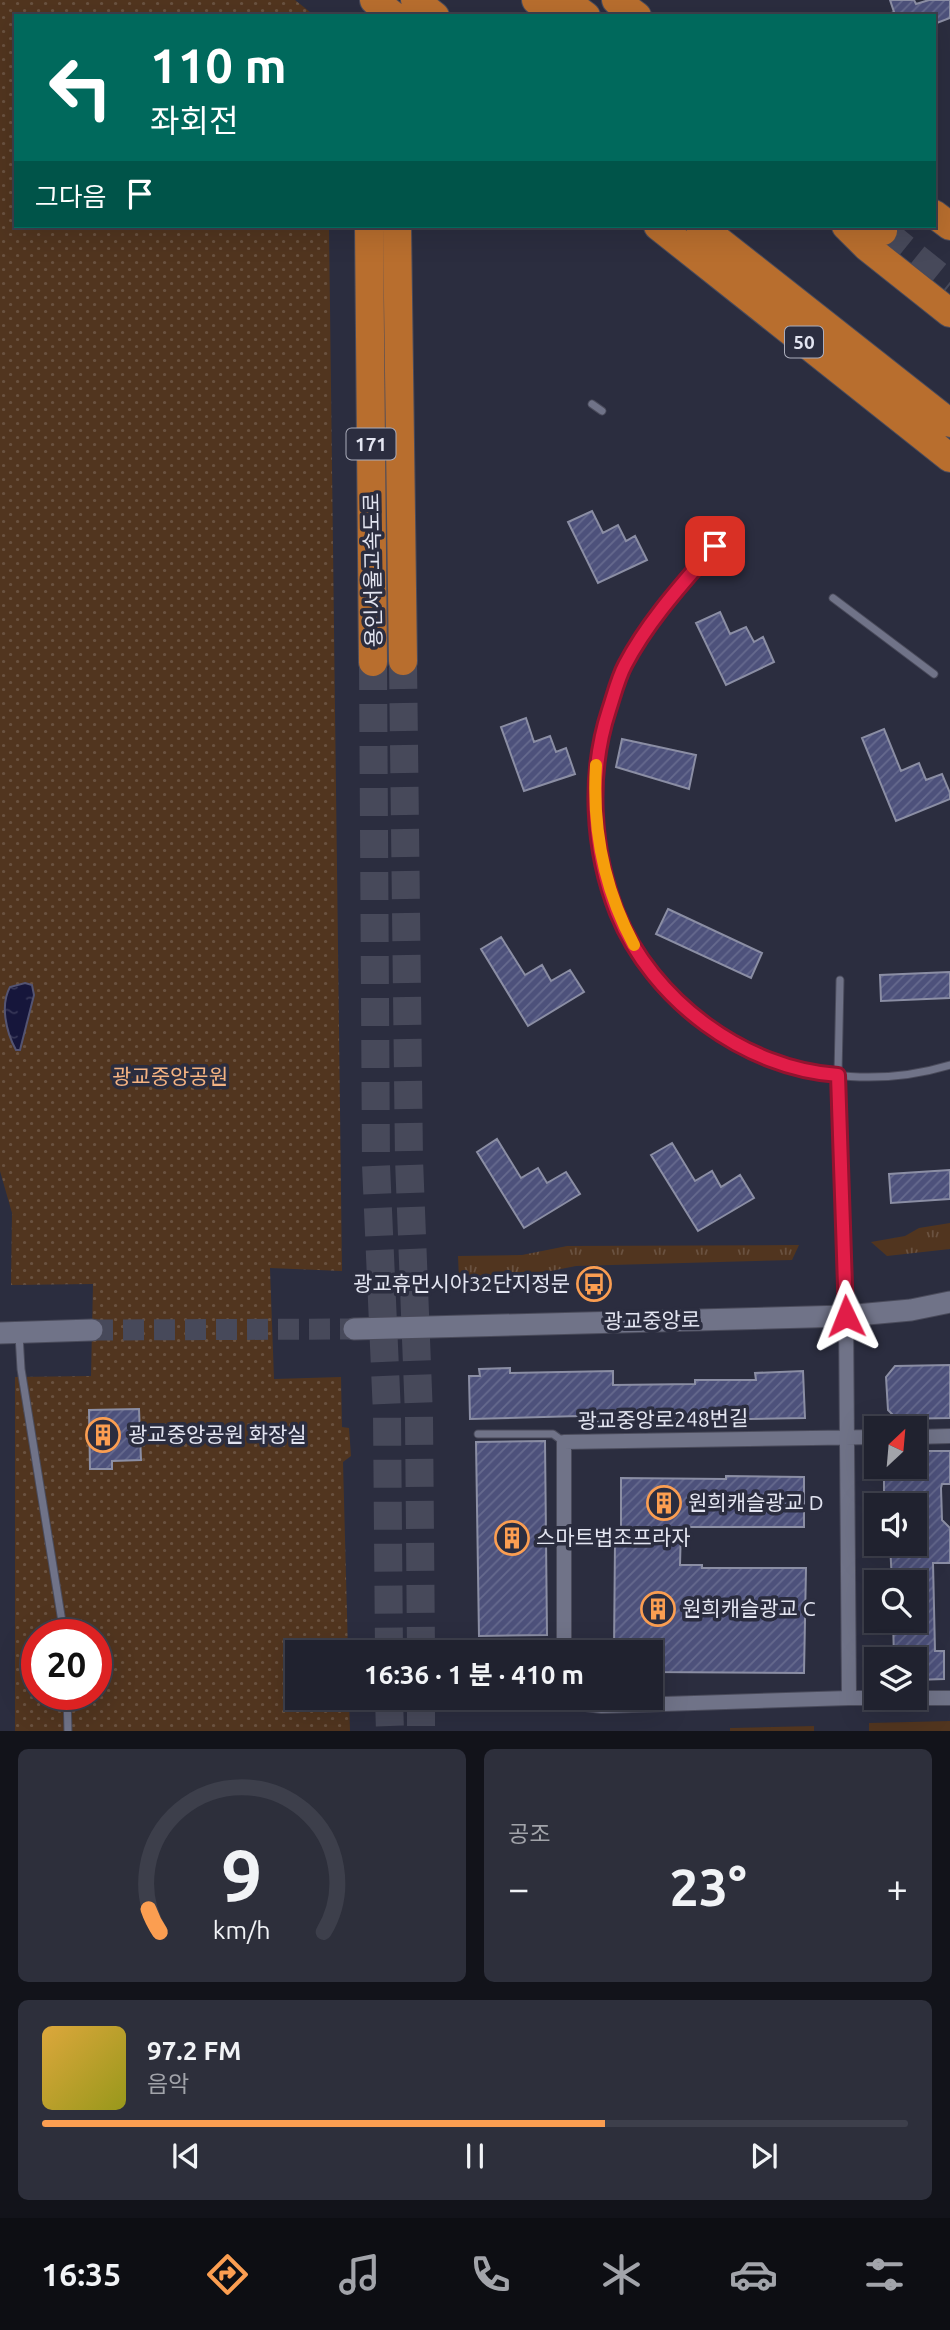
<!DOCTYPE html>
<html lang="ko">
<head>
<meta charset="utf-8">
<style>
	body { margin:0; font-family:Ubuntu,"Noto Sans KR",sans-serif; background:#2d2f3b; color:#f1f3f6; height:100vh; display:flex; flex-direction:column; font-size:26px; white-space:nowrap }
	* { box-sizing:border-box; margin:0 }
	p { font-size:23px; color:#a2a4aa }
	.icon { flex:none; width:38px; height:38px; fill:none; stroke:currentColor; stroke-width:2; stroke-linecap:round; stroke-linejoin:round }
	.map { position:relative; height:1731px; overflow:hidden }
	.drawer { display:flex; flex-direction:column; gap:18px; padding:18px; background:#12131a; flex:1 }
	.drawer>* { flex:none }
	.top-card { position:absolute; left:14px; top:14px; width:922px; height:214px; border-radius:0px; box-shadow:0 7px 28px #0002,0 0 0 2px #3d3f4b; background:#00695c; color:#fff; overflow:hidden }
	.needle { width:46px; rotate:26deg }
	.fabs { position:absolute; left:864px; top:1416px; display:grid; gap:14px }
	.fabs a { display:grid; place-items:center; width:63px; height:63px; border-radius:0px; background:#20222f; box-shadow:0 7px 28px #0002,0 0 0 2px #3d3f4b; font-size:35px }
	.speed { position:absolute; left:21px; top:1619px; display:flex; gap:14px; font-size:35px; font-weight:700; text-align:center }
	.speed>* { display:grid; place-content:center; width:91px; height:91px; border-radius:50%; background:#20222f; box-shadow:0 7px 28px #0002,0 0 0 2px #3d3f4b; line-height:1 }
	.speed .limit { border:10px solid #d22; background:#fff; color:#111 }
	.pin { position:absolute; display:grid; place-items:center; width:60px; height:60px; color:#fff; margin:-30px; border-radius:14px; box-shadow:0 4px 10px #0006 }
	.me { position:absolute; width:77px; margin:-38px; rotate:358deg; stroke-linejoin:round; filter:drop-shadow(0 0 5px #0008) }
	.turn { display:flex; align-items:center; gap:24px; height:147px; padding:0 21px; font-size:32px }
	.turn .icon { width:91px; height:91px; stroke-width:2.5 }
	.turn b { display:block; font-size:49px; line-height:60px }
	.then { display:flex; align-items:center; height:66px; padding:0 21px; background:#0003; gap:14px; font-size:26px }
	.big { font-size:52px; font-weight:700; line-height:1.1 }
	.drawer .card { flex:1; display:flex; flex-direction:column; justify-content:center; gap:10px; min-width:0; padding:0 24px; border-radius:10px; background:#2d2f3b }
	.drawer .dial { align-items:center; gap:0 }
	.dial svg { height:182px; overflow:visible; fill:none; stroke:#3d3f4b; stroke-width:7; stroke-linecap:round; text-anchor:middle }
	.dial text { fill:#f1f3f6; stroke:none }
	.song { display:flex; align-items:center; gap:21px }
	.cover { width:84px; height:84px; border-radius:10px; background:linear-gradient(135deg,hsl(40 70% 55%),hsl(60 70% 35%)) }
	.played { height:7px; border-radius:4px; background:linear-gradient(90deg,#fb9e51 65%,#3d3f4b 65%) }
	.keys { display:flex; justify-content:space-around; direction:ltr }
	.heat { display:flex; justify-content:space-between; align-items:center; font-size:38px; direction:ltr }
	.drawer .tiles { flex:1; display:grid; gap:18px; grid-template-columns:1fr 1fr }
	.card:last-child { grid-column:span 2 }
	.trip { position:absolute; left:285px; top:1640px; width:378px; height:70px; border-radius:0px; background:#20222f; box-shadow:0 7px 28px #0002,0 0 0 2px #3d3f4b; font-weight:700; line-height:70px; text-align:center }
	.tabs { display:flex; height:112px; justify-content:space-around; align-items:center; background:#0d0e13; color:#a2a4aa }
	.tabs .icon { width:49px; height:49px }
	.tabs .active { color:#fb9e51 }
	.tabs b { font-size:32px; color:#f1f3f6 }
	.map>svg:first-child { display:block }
	.grass { fill:url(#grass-tufts) }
	.park { fill:url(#park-dots); fill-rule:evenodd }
	.garden { fill:#51351f }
	.water { fill:url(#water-ripples); stroke:#545472; stroke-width:2 }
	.building { fill:url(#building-hatch); stroke:#8b8ea4; stroke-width:2 }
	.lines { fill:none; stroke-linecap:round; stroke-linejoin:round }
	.secondary-tunnel { stroke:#47495a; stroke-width:21; stroke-dasharray:21 10; stroke-linecap:butt }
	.highway-tunnel { stroke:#47495a; stroke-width:28; stroke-dasharray:28 14; stroke-linecap:butt }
	.lane-casing { stroke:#4a4b5b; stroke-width:9 }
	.street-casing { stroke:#4a4b5b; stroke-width:16 }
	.secondary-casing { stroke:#4a4b5b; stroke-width:23 }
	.highway-casing { stroke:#4a4b5b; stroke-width:30 }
	.lane { stroke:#707388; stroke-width:7 }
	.street { stroke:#707388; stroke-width:14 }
	.secondary { stroke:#707388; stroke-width:21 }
	.highway { stroke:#b86e2e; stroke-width:28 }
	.route-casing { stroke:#92132f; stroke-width:18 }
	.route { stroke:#e11d48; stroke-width:12 }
	.slow { stroke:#f59e0b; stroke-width:12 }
	.labels { text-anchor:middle; stroke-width:7; stroke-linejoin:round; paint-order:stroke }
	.shield { fill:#2b2d3f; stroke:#acaebc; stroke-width:2 }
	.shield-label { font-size:19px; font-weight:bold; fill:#e3e5f1 }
	.street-label { font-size:21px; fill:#e3e5f1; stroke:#2b2d3f }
	.park-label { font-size:21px; fill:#f4b382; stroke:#2b2d3f }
	.poi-label { font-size:21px; fill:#e3e5f1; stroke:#2b2d3f; text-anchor:start }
</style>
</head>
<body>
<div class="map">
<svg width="950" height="1732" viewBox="0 0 950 1732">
	<defs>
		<pattern id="grass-tufts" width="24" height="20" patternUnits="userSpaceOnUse" patternTransform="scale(1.75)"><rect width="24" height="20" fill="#51351f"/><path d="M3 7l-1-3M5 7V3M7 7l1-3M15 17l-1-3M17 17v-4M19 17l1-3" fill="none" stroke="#6a5240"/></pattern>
		<pattern id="park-dots" width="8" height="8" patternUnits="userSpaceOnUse" patternTransform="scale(1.75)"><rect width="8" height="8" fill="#51351f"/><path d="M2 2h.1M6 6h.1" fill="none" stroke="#6a5240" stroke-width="1.8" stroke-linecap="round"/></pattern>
		<pattern id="water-ripples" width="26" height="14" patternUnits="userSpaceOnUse" patternTransform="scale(1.75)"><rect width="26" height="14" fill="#16163b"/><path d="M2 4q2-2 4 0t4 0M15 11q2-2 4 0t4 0" fill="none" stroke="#383858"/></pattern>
		<pattern id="building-hatch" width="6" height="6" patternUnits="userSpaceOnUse" patternTransform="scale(1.75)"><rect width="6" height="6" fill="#4d517b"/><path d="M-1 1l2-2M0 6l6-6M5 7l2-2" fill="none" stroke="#666a8e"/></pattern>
	</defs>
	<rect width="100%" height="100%" fill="#2b2d3f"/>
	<path class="grass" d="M950 1223V1249L887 1256 871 1242 905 1236 919 1228Z
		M799 1245 792 1260 576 1266 506 1280 459 1279 458 1256 522 1255 567 1246Z"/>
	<path class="park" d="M0 0H295L315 16H16V226H329L342 1271 270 1268 274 1379 341 1377 342 1427 349 1428 351 1456 343 1462 348 1652H298V1698H349L350 1731H15V1377L91 1376 93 1284 11 1285 12 1213 0 1171ZM37 1634H96V1694H37Z"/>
	<path class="garden" d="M950 1721V1731H869V1723Z
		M814 1726V1731H730V1728Z"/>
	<path class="water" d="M25 983 32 985 34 995 20 1050H16C6 1032 0 1005 10 987Z"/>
	<path class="building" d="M890 0H914L916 4 929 0H950V18L934 24V16H889V14L894 12Z
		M592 511 603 533 618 525 626 541 635 536 647 560 598 583 568 522Z
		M720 612 730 634 746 627 754 642 763 637 774 662 726 685 696 623Z
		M526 718 534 742 550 736 556 752 566 748 575 774 524 791 501 727Z
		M884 729 901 771 919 763 926 780 942 774 950 793V799L896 821 862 738Z
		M622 739 696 755 689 789 616 767Z
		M668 909 762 953 751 978 656 934Z
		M501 937 525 975 542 965 551 981 570 970 584 992 528 1026 481 949Z
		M950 972V998L881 1001 880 975Z
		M497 1139 521 1178 538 1168 547 1183 566 1172 580 1194 524 1228 477 1152Z
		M672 1143 695 1181 712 1171 721 1187 740 1175 754 1198 698 1231 651 1155Z
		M950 1170V1199L891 1203 889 1174Z
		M950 1365V1418L897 1419 888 1410 886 1377 895 1366Z
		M510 1368V1373L613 1371V1385L695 1384V1380H756L755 1373 803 1371 805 1418 579 1422V1416L470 1419 469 1376H480L479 1369Z
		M139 1409 141 1460 112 1461V1469H90L89 1410Z
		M545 1441 547 1635 479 1636 476 1442Z
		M915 1451H950V1484H942L941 1488 942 1520 950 1528V1563H933L935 1651H944V1679L915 1680V1659H894L893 1620H915V1582H892L890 1544H915V1497L884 1498V1466H915Z
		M726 1476 804 1477V1527H681L680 1565H702V1568H806L804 1673 651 1672V1652H614L615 1541H621V1478L726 1479Z"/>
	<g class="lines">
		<path class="secondary-tunnel" d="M92 1330 354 1329"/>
		<path class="highway-tunnel" d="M883 231 950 285
			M403 661 409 1159 419 1416 421 1652
			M373 662 376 1165 387 1414 389 1652
			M389 1698 390 1732
			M421 1698V1732"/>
		<g class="lane-casing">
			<path id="lane" d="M592 404 602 411
				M715 546C683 583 649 621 626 664 612 690 601 731 597 760 593 787 596 813 600 839 603 865 607 892 619 916 677 1043 817 1105 950 1065
				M833 598 934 674
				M840 980 838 1075 846 1315
				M19 1335 21 1369 64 1634
				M478 1434H553L564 1442
				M67 1694 68 1732"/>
		</g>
		<g class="street-casing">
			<path id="street" d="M846 1316 849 1698
				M915 1437 950 1436
				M564 1652V1442L877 1437
				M572 1698 578 1703 602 1706 849 1698H950"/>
		</g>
		<g class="secondary-casing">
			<path id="secondary" d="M354 1329 846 1316 911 1310 950 1302
				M0 1333 92 1330"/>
		</g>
		<g class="highway-casing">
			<path id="highway" d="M374 0 394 16
				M415 0 435 16
				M536 0 560 16
				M565 0 586 16
				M616 0 637 16
				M934 214 950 226
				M369 226 373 662
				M397 226 403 661
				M658 226 950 458
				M700 226 950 423
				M846 226 867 247 950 313
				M876 226 883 231"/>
		</g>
		<use href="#lane" class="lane"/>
		<use href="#street" class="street"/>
		<use href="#secondary" class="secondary"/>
		<use href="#highway" class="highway"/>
	</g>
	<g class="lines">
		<g class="route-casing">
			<path id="route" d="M715 546C683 583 648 621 625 665 618 678 614 695 609 710 588 774 592 850 617 913 652 1000 745 1069 838 1075L846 1316"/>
		</g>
		<use href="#route" class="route"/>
		<path class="slow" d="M596 765C592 829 604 889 634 945"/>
	</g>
	<defs>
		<g id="bus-ring" transform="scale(1.75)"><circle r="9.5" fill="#2b2d3f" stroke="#fb9e51" stroke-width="1.5"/><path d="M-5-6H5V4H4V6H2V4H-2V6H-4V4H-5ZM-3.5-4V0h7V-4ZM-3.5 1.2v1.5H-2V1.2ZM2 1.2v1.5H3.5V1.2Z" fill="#fb9e51"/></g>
		<g id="building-ring" transform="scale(1.75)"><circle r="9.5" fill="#2b2d3f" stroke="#fb9e51" stroke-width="1.5"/><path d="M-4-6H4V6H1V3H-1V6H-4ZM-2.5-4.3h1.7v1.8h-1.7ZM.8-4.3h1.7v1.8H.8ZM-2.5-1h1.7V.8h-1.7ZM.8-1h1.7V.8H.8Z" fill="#fb9e51"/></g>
	</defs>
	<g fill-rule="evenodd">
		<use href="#bus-ring" x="594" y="1284"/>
		<use href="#building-ring" x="103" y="1435"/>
		<use href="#building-ring" x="664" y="1503"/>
		<use href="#building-ring" x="512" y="1538"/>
		<use href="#building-ring" x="658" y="1609"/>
	</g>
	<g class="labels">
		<g class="shield">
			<rect x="785" y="326.5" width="38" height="31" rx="5"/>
			<rect x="346.5" y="428.5" width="49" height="31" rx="5"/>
		</g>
		<g class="shield-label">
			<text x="804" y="349">50</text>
			<text x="371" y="451">171</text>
		</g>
		<g class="street-label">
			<text transform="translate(373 570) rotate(-91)" y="7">용인서울고속도로</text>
			<text transform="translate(652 1321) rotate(-1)" y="7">광교중앙로</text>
			<text transform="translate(663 1420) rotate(-1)" y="7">광교중앙로248번길</text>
		</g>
		<g class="park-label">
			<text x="170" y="1084">광교중앙공원</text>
		</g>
		<g class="poi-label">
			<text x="570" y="1291" text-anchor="end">광교휴먼시아32단지정문</text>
			<text x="128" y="1442">광교중앙공원 화장실</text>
			<text x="688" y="1510">원희캐슬광교 D</text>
			<text x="536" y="1545">스마트법조프라자</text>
			<text x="682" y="1616">원희캐슬광교 C</text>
		</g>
	</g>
</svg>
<div class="fabs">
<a><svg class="needle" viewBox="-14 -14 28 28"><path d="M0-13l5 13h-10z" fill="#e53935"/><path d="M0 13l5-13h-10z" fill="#a2a4aa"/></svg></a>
<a><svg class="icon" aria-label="sound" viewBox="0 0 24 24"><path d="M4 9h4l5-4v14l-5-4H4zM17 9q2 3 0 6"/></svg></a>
<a><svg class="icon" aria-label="search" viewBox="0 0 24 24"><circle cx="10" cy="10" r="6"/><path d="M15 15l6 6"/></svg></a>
<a><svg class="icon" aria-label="layers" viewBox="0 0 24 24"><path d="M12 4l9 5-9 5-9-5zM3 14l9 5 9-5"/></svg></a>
</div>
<div class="speed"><div class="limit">20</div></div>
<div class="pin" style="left:715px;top:546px;background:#d93025"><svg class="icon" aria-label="arrive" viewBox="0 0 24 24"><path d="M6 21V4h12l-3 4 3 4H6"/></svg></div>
<svg class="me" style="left:846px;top:1316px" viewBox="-20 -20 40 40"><path d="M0-17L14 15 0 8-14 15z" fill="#e11d48" stroke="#fff" stroke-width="4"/></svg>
<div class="trip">16:36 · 1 분 · 410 m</div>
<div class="top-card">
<div class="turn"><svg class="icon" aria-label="left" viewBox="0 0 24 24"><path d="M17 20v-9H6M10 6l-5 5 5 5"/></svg><div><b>110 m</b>좌회전</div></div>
<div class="then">그다음<svg class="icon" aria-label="arrive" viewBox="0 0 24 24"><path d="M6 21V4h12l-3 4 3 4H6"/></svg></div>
</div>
</div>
<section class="drawer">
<div class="tiles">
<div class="card dial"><svg viewBox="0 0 100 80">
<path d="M14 69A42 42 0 1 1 86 69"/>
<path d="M14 69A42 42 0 0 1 9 59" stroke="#fb9e51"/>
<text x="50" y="56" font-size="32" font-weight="700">9</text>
<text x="50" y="72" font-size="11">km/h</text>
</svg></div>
<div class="card"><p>공조</p>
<div class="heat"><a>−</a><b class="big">23°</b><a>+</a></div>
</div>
<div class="card">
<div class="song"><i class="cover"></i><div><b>97.2 FM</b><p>음악</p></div></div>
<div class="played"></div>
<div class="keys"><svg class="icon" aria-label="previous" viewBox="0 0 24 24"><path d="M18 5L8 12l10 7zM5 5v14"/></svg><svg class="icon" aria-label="pause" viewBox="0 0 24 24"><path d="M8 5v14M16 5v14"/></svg><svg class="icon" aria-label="next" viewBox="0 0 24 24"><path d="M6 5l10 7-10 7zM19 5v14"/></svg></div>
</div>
</div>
</section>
<nav class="tabs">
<b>16:35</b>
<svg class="icon active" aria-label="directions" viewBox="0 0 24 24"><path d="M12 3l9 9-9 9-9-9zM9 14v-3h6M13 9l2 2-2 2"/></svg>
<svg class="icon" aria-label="music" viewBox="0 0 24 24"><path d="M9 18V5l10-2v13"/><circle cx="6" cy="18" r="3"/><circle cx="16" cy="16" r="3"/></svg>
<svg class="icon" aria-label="phone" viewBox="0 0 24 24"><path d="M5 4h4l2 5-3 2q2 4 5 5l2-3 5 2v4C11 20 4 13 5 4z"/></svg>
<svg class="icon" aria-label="climate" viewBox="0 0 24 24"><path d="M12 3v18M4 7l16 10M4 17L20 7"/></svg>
<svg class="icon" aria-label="car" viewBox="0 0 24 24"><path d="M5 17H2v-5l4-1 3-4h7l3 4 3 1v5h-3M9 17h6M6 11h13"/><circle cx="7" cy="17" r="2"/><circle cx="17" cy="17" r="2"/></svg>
<svg class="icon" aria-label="filters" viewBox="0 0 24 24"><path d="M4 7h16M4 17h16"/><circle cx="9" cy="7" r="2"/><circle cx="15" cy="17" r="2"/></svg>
</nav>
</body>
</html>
